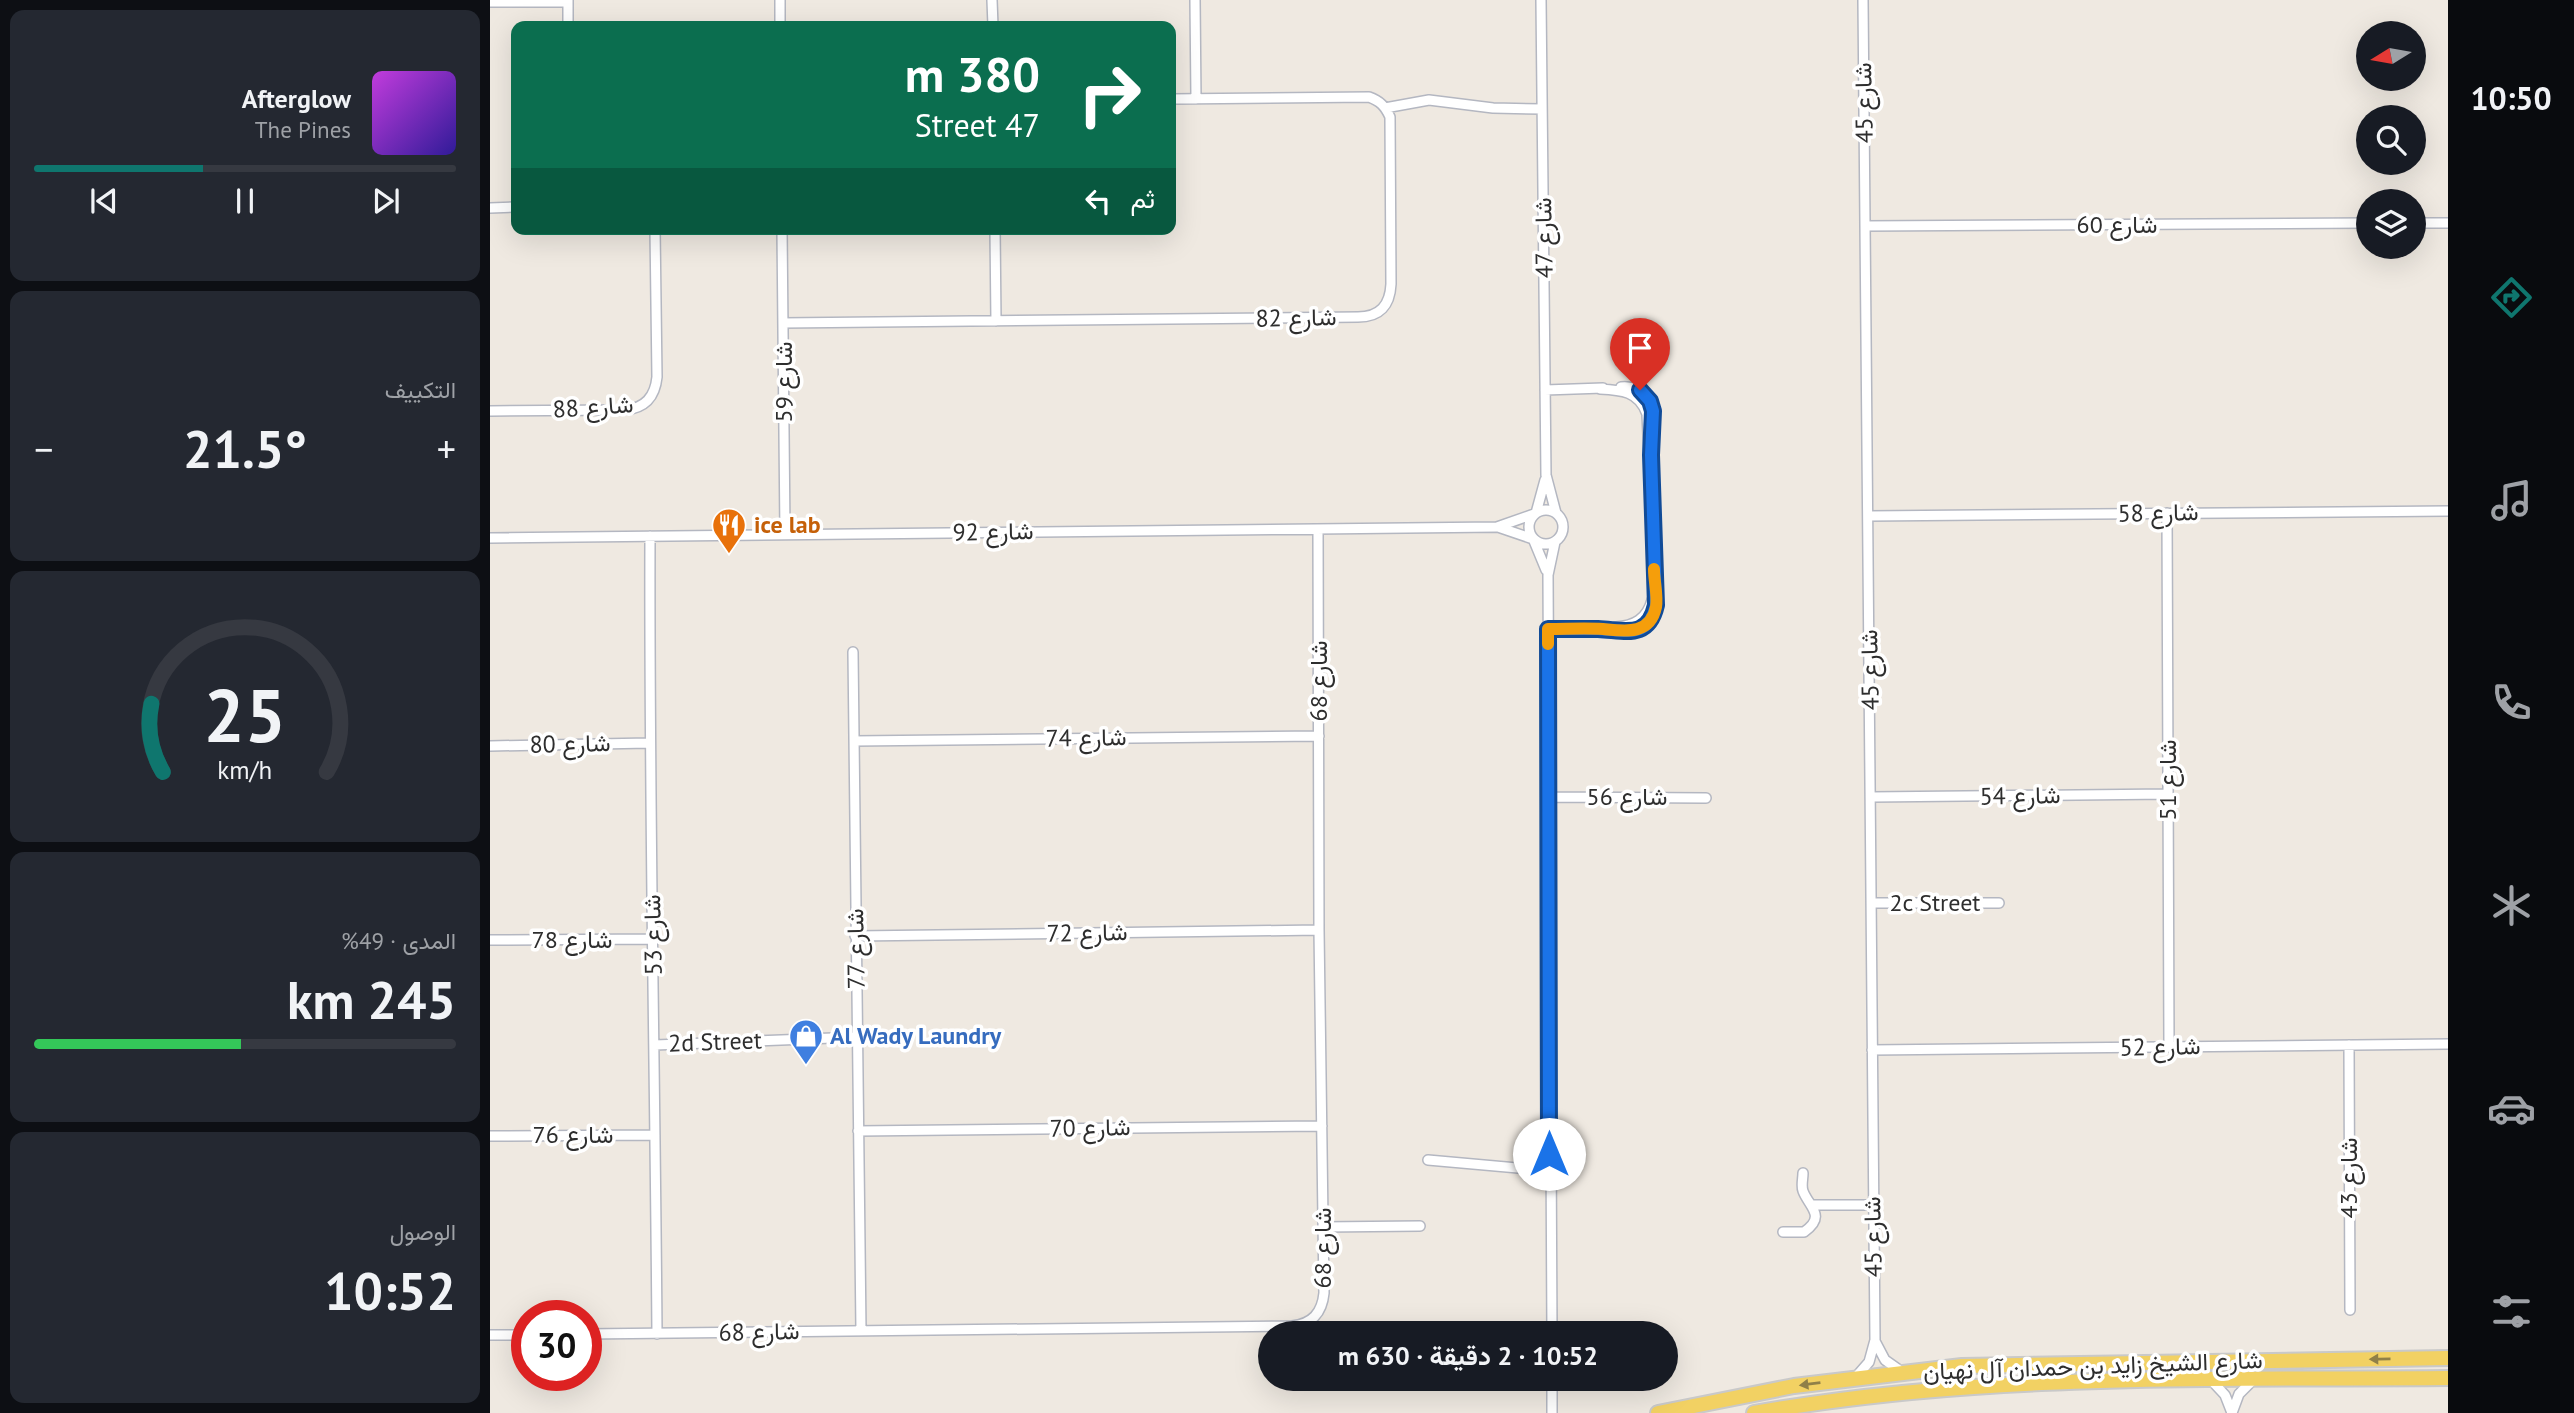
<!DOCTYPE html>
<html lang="ar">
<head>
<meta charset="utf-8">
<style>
	body { margin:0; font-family:"PT Sans",Vazirmatn,sans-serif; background:#242831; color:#f1f3f6; direction:rtl; height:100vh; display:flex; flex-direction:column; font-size:26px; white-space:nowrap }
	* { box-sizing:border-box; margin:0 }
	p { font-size:23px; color:#9ea1a6 }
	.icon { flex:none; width:38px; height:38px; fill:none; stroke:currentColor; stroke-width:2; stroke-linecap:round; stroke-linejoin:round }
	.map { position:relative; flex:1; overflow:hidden; direction:ltr }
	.side { display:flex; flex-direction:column; gap:10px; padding:10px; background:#0d0f14; width:490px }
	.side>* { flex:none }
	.guide { position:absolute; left:21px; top:21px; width:665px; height:214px; border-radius:14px; box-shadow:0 7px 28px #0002; direction:rtl; background:#0b6e4f; color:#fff; overflow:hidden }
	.needle { width:46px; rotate:259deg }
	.controls { position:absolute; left:1866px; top:21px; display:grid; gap:14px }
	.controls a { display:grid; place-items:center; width:70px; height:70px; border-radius:50%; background:#171b24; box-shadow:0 7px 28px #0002; font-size:35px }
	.speed { position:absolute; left:21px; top:1300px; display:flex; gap:14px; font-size:35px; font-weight:700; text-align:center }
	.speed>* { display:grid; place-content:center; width:91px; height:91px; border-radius:50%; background:#171b24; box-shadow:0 7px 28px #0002; line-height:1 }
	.speed .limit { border:10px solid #d22; background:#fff; color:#111 }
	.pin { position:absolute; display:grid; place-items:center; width:60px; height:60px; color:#fff; margin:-72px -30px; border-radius:50% 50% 50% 0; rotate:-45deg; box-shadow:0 0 7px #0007 }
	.pin .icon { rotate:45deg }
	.me { position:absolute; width:77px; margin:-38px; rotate:0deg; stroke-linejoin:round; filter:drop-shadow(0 0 5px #0008) }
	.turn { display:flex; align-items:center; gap:24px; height:147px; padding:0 21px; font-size:32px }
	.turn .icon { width:91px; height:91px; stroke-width:2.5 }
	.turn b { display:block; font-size:49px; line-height:60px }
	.then { display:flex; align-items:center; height:66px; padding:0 21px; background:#0003; gap:14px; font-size:26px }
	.big { font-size:52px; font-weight:700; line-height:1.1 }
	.side .widget { flex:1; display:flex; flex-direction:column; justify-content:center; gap:10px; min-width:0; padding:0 24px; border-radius:14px; background:#242831 }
	.side .dial { align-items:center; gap:0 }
	.dial svg { height:182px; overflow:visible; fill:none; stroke:#363941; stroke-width:7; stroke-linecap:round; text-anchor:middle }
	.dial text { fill:#f1f3f6; stroke:none }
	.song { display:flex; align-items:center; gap:21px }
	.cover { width:84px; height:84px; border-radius:10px; background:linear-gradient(135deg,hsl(290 70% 55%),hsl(250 70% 35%)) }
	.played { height:7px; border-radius:4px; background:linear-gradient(90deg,#0f766e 40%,#363941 40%) }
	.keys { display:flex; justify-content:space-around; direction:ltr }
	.heat { display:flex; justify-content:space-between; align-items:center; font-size:38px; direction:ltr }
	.charge { height:10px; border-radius:5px; background:linear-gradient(90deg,#34c759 49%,#363941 0) }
	.trip { position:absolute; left:768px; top:1321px; width:420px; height:70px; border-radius:35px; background:#171b24; box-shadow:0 7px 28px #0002; font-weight:700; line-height:70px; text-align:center; direction:rtl }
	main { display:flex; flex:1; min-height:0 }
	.tabs { display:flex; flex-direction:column; width:126px; justify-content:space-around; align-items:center; background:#090b0e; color:#9ea1a6 }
	.tabs .icon { width:49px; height:49px }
	.tabs .selected { color:#0f766e }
	.tabs b { font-size:32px; color:#f1f3f6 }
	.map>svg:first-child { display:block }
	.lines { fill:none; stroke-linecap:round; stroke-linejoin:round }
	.minor-casing { stroke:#b4b7c1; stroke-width:12 }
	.primary-casing { stroke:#c9c9c9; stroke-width:18 }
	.minor { stroke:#fff; stroke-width:9 }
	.primary { stroke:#f2d163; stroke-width:14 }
	.oneway { fill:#908048 }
	.route-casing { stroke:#114b97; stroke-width:18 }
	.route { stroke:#1a73e8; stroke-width:12 }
	.slow { stroke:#f59e0b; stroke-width:12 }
	.labels { text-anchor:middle; stroke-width:7; stroke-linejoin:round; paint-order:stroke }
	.street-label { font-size:24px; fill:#2e2e2e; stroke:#fff }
	.food-label { font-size:24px; font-weight:bold; fill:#c56008; stroke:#fff; text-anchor:start }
	.shop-label { font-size:24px; font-weight:bold; fill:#366cbe; stroke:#fff; text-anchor:start }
</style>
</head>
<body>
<main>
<nav class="tabs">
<b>10:50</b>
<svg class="icon selected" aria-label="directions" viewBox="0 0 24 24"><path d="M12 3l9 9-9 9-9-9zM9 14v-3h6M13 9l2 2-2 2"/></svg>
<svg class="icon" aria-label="music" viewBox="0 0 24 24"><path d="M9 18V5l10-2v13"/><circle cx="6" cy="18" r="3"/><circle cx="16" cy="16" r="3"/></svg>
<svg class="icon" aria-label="phone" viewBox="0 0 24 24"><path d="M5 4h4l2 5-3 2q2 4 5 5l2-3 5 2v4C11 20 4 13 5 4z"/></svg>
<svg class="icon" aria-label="climate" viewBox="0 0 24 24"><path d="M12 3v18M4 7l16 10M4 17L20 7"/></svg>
<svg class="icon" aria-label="car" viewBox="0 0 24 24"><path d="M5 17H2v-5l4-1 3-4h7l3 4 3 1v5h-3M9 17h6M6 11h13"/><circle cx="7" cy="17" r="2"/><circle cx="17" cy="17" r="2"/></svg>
<svg class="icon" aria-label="filters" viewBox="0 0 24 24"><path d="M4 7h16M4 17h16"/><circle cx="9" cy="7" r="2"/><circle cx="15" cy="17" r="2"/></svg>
</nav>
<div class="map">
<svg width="1958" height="1413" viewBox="0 0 1958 1413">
	<rect width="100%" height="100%" fill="#efe9e1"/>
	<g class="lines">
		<g class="minor-casing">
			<path id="minor" d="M78 0V26
				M290 0V26
				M502 0 503 26
				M705 0 706 99
				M1051 0 1056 475 1066 513
				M0 2H78
				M895 108 939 100 1003 108 1052 109
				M0 208 26 207
				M1923 223H1958
				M1375 226 1878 223
				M292 229 295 534
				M505 229 506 321
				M293 323 868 317C890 317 900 305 901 284L900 117C895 106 890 101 879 97L681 99
				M1131 387C1153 385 1163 401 1163 422
				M1055 390 1113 388
				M0 411 135 410C155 408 165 397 167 377L165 229
				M1039 527a17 17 0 1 1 34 0a17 17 0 1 1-34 0Z
				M1046 513 1055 480
				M1677 513 1679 1047
				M1379 516 1958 511
				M1008 527 1043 539
				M160 536C159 802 165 1068 167 1334
				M0 538 1007 527 1044 514
				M1044 541 1056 570
				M1126 627C1144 626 1157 619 1162 600
				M1058 629 1145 631 1160 621 1166 605 1157 414C1149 391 1131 390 1110 389
				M363 652 371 1331
				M364 741 829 736
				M0 746 159 743
				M1057 797 1216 798
				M1382 797 1678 794
				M1382 903H1509
				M365 936 829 930
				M0 940 164 939
				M165 1045 368 1037
				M1859 1045 1860 1310
				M1382 1050 1958 1044
				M368 1131 832 1126
				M0 1136 165 1135
				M938 1160 1060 1171
				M1323 1205H1382
				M833 1227 930 1226
				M1293 1232H1314C1337 1216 1319 1207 1313 1191 1311 1186 1313 1179 1313 1173
				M96 1334 802 1326C822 1324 832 1313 834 1293L829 930 828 529
				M1062 1334 1058 575 1065 542
				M0 1335H37
				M1385 1341 1395 1360 1412 1372
				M1365 1378 1379 1362 1385 1340 1373 0
				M1721 1380 1735 1395 1742 1413
				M1062 1413V1379
				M1742 1413 1749 1394 1763 1380"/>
		</g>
		<g class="primary-casing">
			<path id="primary" d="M1168 1413 1304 1386 1472 1366 1958 1358
				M1264 1413C1493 1372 1727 1380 1958 1378"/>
		</g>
		<use href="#minor" class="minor"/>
		<use href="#primary" class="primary"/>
	</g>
	<defs><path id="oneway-solid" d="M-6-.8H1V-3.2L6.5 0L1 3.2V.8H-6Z" transform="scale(1.75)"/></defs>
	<g class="oneway">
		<use href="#oneway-solid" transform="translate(1890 1359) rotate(179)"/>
		<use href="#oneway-solid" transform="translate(1320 1384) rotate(173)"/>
	</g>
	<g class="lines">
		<g class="route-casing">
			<path id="route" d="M1059 1154 1058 629C1074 629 1091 629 1108 629 1135 630 1158 640 1166 605L1161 455 1163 411 1160 401 1150 390"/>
		</g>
		<use href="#route" class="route"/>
		<path class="slow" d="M1058 644V629C1076 629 1095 628 1113 629 1134 631 1160 636 1166 607 1168 596 1164 581 1164 569"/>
	</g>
	<defs>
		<g id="restaurant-pin" transform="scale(1.75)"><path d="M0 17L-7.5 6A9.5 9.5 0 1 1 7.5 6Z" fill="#e8710a" stroke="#fff"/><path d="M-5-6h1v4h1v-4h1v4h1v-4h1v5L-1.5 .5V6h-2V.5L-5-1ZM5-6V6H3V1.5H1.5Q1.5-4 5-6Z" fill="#fff"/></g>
		<g id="shop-pin" transform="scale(1.75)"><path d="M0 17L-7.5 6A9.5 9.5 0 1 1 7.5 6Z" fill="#3f7fe0" stroke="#fff"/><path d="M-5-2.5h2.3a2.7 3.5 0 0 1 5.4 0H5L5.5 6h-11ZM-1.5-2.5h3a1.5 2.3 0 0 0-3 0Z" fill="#fff"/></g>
	</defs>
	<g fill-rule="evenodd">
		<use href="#restaurant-pin" x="239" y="525"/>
		<use href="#shop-pin" x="316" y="1036"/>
	</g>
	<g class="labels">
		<g class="street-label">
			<text transform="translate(1374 103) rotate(-91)" y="8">شارع 45</text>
			<text x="1627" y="233">شارع 60</text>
			<text transform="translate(1054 238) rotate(-91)" y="8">شارع 47</text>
			<text transform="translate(806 318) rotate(-1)" y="8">شارع 82</text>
			<text transform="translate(294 382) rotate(-90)" y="8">شارع 59</text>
			<text transform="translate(103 407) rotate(-4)" y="8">شارع 88</text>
			<text transform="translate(1668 513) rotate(-1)" y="8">شارع 58</text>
			<text transform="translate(503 532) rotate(-1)" y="8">شارع 92</text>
			<text transform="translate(1380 670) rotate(-91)" y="8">شارع 45</text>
			<text transform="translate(829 681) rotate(-90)" y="8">شارع 68</text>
			<text transform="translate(596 738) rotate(-1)" y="8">شارع 74</text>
			<text transform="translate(80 744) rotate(-1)" y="8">شارع 80</text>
			<text transform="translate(1678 780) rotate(-90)" y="8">شارع 51</text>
			<text transform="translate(1530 796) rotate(-1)" y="8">شارع 54</text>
			<text x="1137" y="805">شارع 56</text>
			<text x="1445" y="911">2c Street</text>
			<text transform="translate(597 933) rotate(-1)" y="8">شارع 72</text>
			<text transform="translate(163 935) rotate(-91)" y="8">شارع 53</text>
			<text x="82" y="948">شارع 78</text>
			<text transform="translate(366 949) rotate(-91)" y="8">شارع 77</text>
			<text transform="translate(225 1042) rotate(-2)" y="8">2d Street</text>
			<text transform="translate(1670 1047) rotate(-1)" y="8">شارع 52</text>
			<text transform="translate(600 1128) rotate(-1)" y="8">شارع 70</text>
			<text x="83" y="1143">شارع 76</text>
			<text transform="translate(1859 1178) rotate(-90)" y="8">شارع 43</text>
			<text transform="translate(1383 1237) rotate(-91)" y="8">شارع 45</text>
			<text transform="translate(833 1248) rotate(-90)" y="8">شارع 68</text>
			<text transform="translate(269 1332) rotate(-1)" y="8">شارع 68</text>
			<text transform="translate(1603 1366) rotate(-2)" y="8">شارع الشيخ زايد بن حمدان آل نهيان</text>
		</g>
		<g class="food-label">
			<text x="264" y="533">ice lab</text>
		</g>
		<g class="shop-label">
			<text x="340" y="1044">Al Wady Laundry</text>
		</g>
	</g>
</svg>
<div class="controls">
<a><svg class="needle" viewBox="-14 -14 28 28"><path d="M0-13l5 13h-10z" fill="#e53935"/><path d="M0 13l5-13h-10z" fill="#9ea1a6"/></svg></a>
<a><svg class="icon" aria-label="search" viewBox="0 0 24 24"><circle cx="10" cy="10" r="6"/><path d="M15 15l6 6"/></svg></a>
<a><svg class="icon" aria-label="layers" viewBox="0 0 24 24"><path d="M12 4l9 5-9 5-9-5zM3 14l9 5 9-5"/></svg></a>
</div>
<div class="speed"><div class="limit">30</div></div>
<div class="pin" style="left:1150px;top:390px;background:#d93025"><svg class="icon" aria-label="arrive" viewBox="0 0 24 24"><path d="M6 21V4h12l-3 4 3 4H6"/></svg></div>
<svg class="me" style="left:1059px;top:1154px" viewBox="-20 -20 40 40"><circle r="19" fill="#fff"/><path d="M0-13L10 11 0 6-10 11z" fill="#1a73e8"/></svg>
<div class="trip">10:52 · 2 دقيقة · 630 m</div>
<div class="guide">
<div class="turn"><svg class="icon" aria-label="right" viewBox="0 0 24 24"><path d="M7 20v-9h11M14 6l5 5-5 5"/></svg><div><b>380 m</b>47 Street</div></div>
<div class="then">ثم<svg class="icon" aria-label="left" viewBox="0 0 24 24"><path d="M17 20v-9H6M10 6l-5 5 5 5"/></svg></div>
</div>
</div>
<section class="side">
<div class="widget">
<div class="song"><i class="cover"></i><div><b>Afterglow</b><p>The Pines</p></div></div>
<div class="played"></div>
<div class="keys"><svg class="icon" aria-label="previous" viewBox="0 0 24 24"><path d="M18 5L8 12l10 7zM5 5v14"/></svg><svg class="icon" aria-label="pause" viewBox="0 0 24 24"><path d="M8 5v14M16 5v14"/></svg><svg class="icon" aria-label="next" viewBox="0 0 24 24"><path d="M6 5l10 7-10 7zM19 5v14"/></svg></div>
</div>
<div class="widget"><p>التكييف</p>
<div class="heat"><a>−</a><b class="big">21.5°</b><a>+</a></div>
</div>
<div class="widget dial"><svg viewBox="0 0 100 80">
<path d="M14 69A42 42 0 1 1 86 69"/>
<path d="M14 69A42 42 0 0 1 9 39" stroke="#0f766e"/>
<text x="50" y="56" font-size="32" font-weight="700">25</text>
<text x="50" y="72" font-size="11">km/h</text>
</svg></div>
<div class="widget"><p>المدى · 49%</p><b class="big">245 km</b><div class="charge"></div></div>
<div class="widget"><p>الوصول</p><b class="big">10:52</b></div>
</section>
</main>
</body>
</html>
